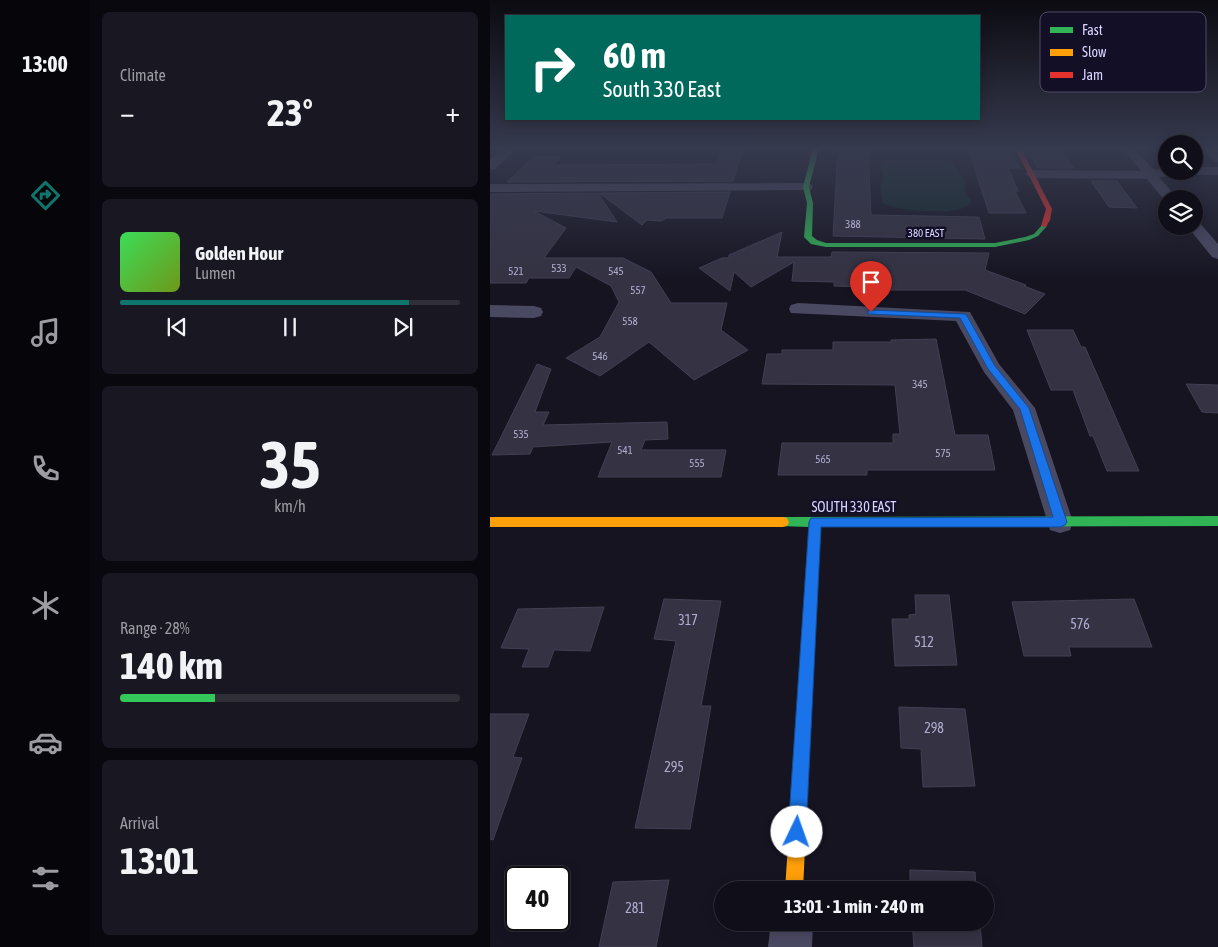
<!DOCTYPE html>
<html lang="en">
<head>
<meta charset="utf-8">
<style>
	body { margin:0; font-family:"Asap Condensed",sans-serif; background:#191822; color:#f1f3f6; height:100vh; display:flex; flex-direction:column; font-size:19px; white-space:nowrap }
	* { box-sizing:border-box; margin:0 }
	p { font-size:16px; color:#9c9ca2 }
	.icon { flex:none; width:28px; height:28px; fill:none; stroke:currentColor; stroke-width:2; stroke-linecap:round; stroke-linejoin:round }
	.map { position:relative; flex:1; overflow:hidden }
	.details { display:flex; flex-direction:column; gap:12px; padding:12px; background:#09080e; width:400px }
	.details>* { flex:none }
	.banner { position:absolute; left:15px; top:15px; width:475px; height:105px; border-radius:0px; box-shadow:0 2px 12px #0003,0 0 0 1px #302f38; background:#00695c; color:#fff; overflow:hidden }
	.controls { position:absolute; left:668px; top:135px; display:grid; gap:10px }
	.controls a { display:grid; place-items:center; width:45px; height:45px; border-radius:50%; background:#100f19; box-shadow:0 2px 12px #0003,0 0 0 1px #302f38; font-size:25px }
	.speed { position:absolute; left:15px; top:866px; display:flex; gap:10px; font-size:25px; font-weight:700; text-align:center }
	.speed>* { display:grid; place-content:center; width:65px; height:65px; border-radius:50%; background:#100f19; box-shadow:0 2px 12px #0003,0 0 0 1px #302f38; line-height:1 }
	.speed .limit { border:2px solid #111; border-radius:8px; background:#fff; color:#111 }
	.pin { position:absolute; display:grid; place-items:center; width:42px; height:42px; color:#fff; margin:-51px -21px; border-radius:50% 50% 50% 0; rotate:-45deg; box-shadow:0 0 5px #0007 }
	.pin .icon { rotate:45deg }
	.me { position:absolute; width:55px; margin:-28px; rotate:3deg; stroke-linejoin:round; filter:drop-shadow(0 0 4px #0008) }
	.turn { display:flex; align-items:center; gap:18px; height:105px; padding:0 15px; font-size:22px }
	.turn .icon { width:65px; height:65px; stroke-width:2.5 }
	.turn b { display:block; font-size:35px; line-height:42px }
	.big { font-size:38px; font-weight:700; line-height:1.1 }
	.details .card { flex:1; display:flex; flex-direction:column; justify-content:center; gap:8px; min-width:0; padding:0 18px; border-radius:8px; background:#191822 }
	.details .dial { align-items:center; gap:0 }
	.dial b { font-size:65px; line-height:1 }
	.song { display:flex; align-items:center; gap:15px }
	.cover { width:60px; height:60px; border-radius:8px; background:linear-gradient(135deg,hsl(130 70% 55%),hsl(80 70% 35%)) }
	.played { height:5px; border-radius:2px; background:linear-gradient(90deg,#0f766e 85%,#302f38 85%) }
	.keys { display:flex; justify-content:space-around; direction:ltr }
	.heat { display:flex; justify-content:space-between; align-items:center; font-size:28px; direction:ltr }
	.charge { height:8px; border-radius:4px; background:linear-gradient(90deg,#34c759 28%,#302f38 0) }
	.trip { position:absolute; left:224px; top:881px; width:280px; height:50px; border-radius:25px; background:#100f19; box-shadow:0 2px 12px #0003,0 0 0 1px #302f38; font-weight:700; line-height:50px; text-align:center }
	main { display:flex; flex:1; min-height:0 }
	.tabs { display:flex; flex-direction:column; width:90px; justify-content:space-around; align-items:center; background:#06060a; color:#9c9ca2 }
	.tabs .icon { width:35px; height:35px }
	.tabs .on { color:#0f766e }
	.tabs b { font-size:22px; color:#f1f3f6 }
	.map>svg:first-child { display:block }
	.green { fill:#132c2d }
	.building { fill:#343243; stroke:#433f54 }
	.lines { fill:none; stroke-linecap:round; stroke-linejoin:round }
	.street { fill:#4a4962; fill-rule:evenodd }
	.fast { fill:#30b455; fill-rule:evenodd }
	.slow { fill:#ff9f0a; fill-rule:evenodd }
	.jam { fill:#e5322d; fill-rule:evenodd }
	.route { fill:#1a73e8; stroke:#114b97 }
	.labels { text-anchor:middle; stroke-width:5; stroke-linejoin:round; paint-order:stroke }
	.number-label { font-size:11px; fill:#b0acd0 }
	.far-street-label { font-size:11px; fill:#d9d4ff; stroke:#130f26 }
	.street-label { font-size:14px; fill:#d9d4ff; stroke:#130f26 }
	.near-number-label { font-size:14px; fill:#b0acd0 }
	.key { fill:#130f26; stroke:#4e4a67; stroke-width:1 }
	.key-label { font-size:14px; fill:#d9d4ff }
</style>
</head>
<body>
<main>
<nav class="tabs">
<b>13:00</b>
<svg class="icon on" aria-label="directions" viewBox="0 0 24 24"><path d="M12 3l9 9-9 9-9-9zM9 14v-3h6M13 9l2 2-2 2"/></svg>
<svg class="icon" aria-label="music" viewBox="0 0 24 24"><path d="M9 18V5l10-2v13"/><circle cx="6" cy="18" r="3"/><circle cx="16" cy="16" r="3"/></svg>
<svg class="icon" aria-label="phone" viewBox="0 0 24 24"><path d="M5 4h4l2 5-3 2q2 4 5 5l2-3 5 2v4C11 20 4 13 5 4z"/></svg>
<svg class="icon" aria-label="climate" viewBox="0 0 24 24"><path d="M12 3v18M4 7l16 10M4 17L20 7"/></svg>
<svg class="icon" aria-label="car" viewBox="0 0 24 24"><path d="M5 17H2v-5l4-1 3-4h7l3 4 3 1v5h-3M9 17h6M6 11h13"/><circle cx="7" cy="17" r="2"/><circle cx="17" cy="17" r="2"/></svg>
<svg class="icon" aria-label="filters" viewBox="0 0 24 24"><path d="M4 7h16M4 17h16"/><circle cx="9" cy="7" r="2"/><circle cx="15" cy="17" r="2"/></svg>
</nav>
<section class="details">
<div class="card"><p>Climate</p>
<div class="heat"><a>−</a><b class="big">23°</b><a>+</a></div>
</div>
<div class="card">
<div class="song"><i class="cover"></i><div><b>Golden Hour</b><p>Lumen</p></div></div>
<div class="played"></div>
<div class="keys"><svg class="icon" aria-label="previous" viewBox="0 0 24 24"><path d="M18 5L8 12l10 7zM5 5v14"/></svg><svg class="icon" aria-label="pause" viewBox="0 0 24 24"><path d="M8 5v14M16 5v14"/></svg><svg class="icon" aria-label="next" viewBox="0 0 24 24"><path d="M6 5l10 7-10 7zM19 5v14"/></svg></div>
</div>
<div class="card dial"><b>35</b><p>km/h</p></div>
<div class="card"><p>Range · 28%</p><b class="big">140 km</b><div class="charge"></div></div>
<div class="card"><p>Arrival</p><b class="big">13:01</b></div>
</section>
<div class="map">
<svg width="728" height="947" viewBox="0 0 728 947">
	<rect width="100%" height="100%" fill="#161421"/>
	<path class="green" d="M402 159H450L462 161 476 183 475 191 481 200V204C476 206 472 209 467 210 452 213 406 211 393 203L390 186 394 174 389 166 393 161Z"/>
	<path class="building" d="M348 148H378L381 215 489 217 495 239 343 236Z
		M478 148H520L530 168H518L528 191H525L536 213H499Z
		M537 148H571L584 168H548Z
		M229 151H252L243 181 17 182 43 157H71L63 165 226 164Z
		M601 181H627L647 208 619 207Z
		M240 192 232 218H176L172 221 157 220 152 225 109 193Z
		M108 193 127 222 44 211 76 228 54 258H133L161 272 181 303H237L231 330 258 350 204 380 159 342 110 376 76 358 110 337 129 302 121 286 86 267 79 278H39L36 283H0V194Z
		M292 232 287 257H341L342 252 499 253 495 270 536 285 534 286 555 294 535 314 475 290H385L380 287 344 286V282L302 281 304 262 261 287 244 272 240 291 209 268 232 258H239V255Z
		M537 330H583L591 347H595L649 471H617L603 436H600L583 390H561Z
		M446 339 465 435H498L505 470H377V475H288L292 443H403V434H410L405 385 272 384 277 354H292V350H343V342H401V340Z
		M47 364 61 369 45 412H59L53 425 177 422 178 439 155 440 151 450H236L231 477H108L122 442 43 447 40 454 2 455Z
		M696 384 728 385V413L712 412Z
		M425 595H459L467 665 405 666 402 619H419V615L426 614Z
		M174 599 231 601 211 706H221L200 829 145 828 186 641 164 639Z
		M644 599 662 647H579L581 656H534L522 602Z
		M114 607 100 651 64 650 58 667H32L39 649 11 648 28 609Z
		M409 707 475 709 485 786 433 787 431 749 411 748Z
		M0 714H39L23 757 32 758 3 840 0 839Z
		M420 870 485 872 486 890H420Z
		M179 880 166 947H109L123 882Z
		M422 922H490L492 947H424Z"/>
	<g class="lines">
		<path class="street" d="M14 148H27L5 169 0 170V159Z
			M632 148H644L664 170 676 168V171H704V167H728V175H704L698 172 692 175 669 177 688 199H676V202L657 179 542 178 535 174 542 170 651 171Z
			M711 148H724L728 151V162L724 161Z
			M316 183 321 184 323 187 321 190 0 192V184Z
			M704 221 709 222 728 244V259L722 257 697 226H704Z
			M308 303 480 312 509 364 545 408 583 522 580 530 570 533 560 530 523 410 494 372 466 321 301 313 299 309 301 305Z
			M0 305 44 306 51 308 53 312 51 316 44 318 0 317Z
			M281 922H323L322 947H278Z"/>
		<path class="fast" d="M323 148H329L319 187 323 203 322 236 327 240 336 243H505L535 237 544 234 552 225 557 226 548 236 539 240 505 247H336L321 244 314 237 317 203 313 187Z
			M728 516V526L331 527 323 679 321 684 316 686 311 684 309 679 319 527 289 526 287 522 289 518 293 517Z"/>
		<path class="slow" d="M0 517H293L297 518 299 522 297 526 293 527H0Z
			M316 672 321 674 323 679 313 890H295L309 679 311 674Z"/>
		<path class="jam" d="M525 148H531L562 209 560 220 556 227 551 226 556 209Z"/>
	</g>
	<linearGradient id="sky" x2="0" y2="1"><stop stop-color="#0c0b12"/><stop offset="0.53" stop-color="#363a4e"/><stop offset="1" stop-color="#363a4e" stop-opacity="0"/></linearGradient>
	<rect width="728" height="280" fill="url(#sky)"/>
	<path class="route" d="M381 310 476 314 505 366 539 408 577 522 575 525 570 527H331L316 832 313 839 307 841 301 839 298 832 319 522 321 518 563 517 530 409 498 369 470 318 378 314V311Z"/>
	<g class="labels">
		<g class="number-label">
			<text x="363" y="228">388</text>
			<text x="69" y="272">533</text>
			<text x="26" y="275">521</text>
			<text x="126" y="275">545</text>
			<text x="148" y="294">557</text>
			<text x="140" y="325">558</text>
			<text x="110" y="360">546</text>
			<text x="430" y="388">345</text>
			<text x="31" y="438">535</text>
			<text x="135" y="454">541</text>
			<text x="453" y="457">575</text>
			<text x="333" y="463">565</text>
			<text x="207" y="467">555</text>
		</g>
		<g class="far-street-label">
			<text x="436" y="237">380 EAST</text>
		</g>
		<g class="street-label">
			<text x="364" y="512">SOUTH 330 EAST</text>
		</g>
		<g class="near-number-label">
			<text x="198" y="625">317</text>
			<text x="590" y="629">576</text>
			<text x="434" y="647">512</text>
			<text x="444" y="733">298</text>
			<text x="184" y="772">295</text>
			<text x="145" y="913">281</text>
		</g>
	</g>
	<rect x="550" y="12" width="166" height="80" rx="8" class="key"/>
	<rect x="560" y="27" width="23" height="6" fill="#30b455"/>
	<rect x="560" y="49" width="23" height="7" fill="#ff9f0a"/>
	<rect x="560" y="72" width="23" height="6" fill="#e5322d"/>
	<g class="key-label">
		<text x="592" y="35">Fast</text>
		<text x="592" y="57">Slow</text>
		<text x="592" y="80">Jam</text>
	</g>
</svg>
<div class="controls">
<a><svg class="icon" aria-label="search" viewBox="0 0 24 24"><circle cx="10" cy="10" r="6"/><path d="M15 15l6 6"/></svg></a>
<a><svg class="icon" aria-label="layers" viewBox="0 0 24 24"><path d="M12 4l9 5-9 5-9-5zM3 14l9 5 9-5"/></svg></a>
</div>
<div class="speed"><div class="limit">40</div></div>
<div class="pin" style="left:381px;top:312px;background:#d93025"><svg class="icon" aria-label="arrive" viewBox="0 0 24 24"><path d="M6 21V4h12l-3 4 3 4H6"/></svg></div>
<svg class="me" style="left:307px;top:832px" viewBox="-20 -20 40 40"><circle r="19" fill="#fff"/><path d="M0-13L10 11 0 6-10 11z" fill="#1a73e8"/></svg>
<div class="trip">13:01 · 1 min · 240 m</div>
<div class="banner">
<div class="turn"><svg class="icon" aria-label="right" viewBox="0 0 24 24"><path d="M7 20v-9h11M14 6l5 5-5 5"/></svg><div><b>60 m</b>South 330 East</div></div>
</div>
</div>
</main>
</body>
</html>
